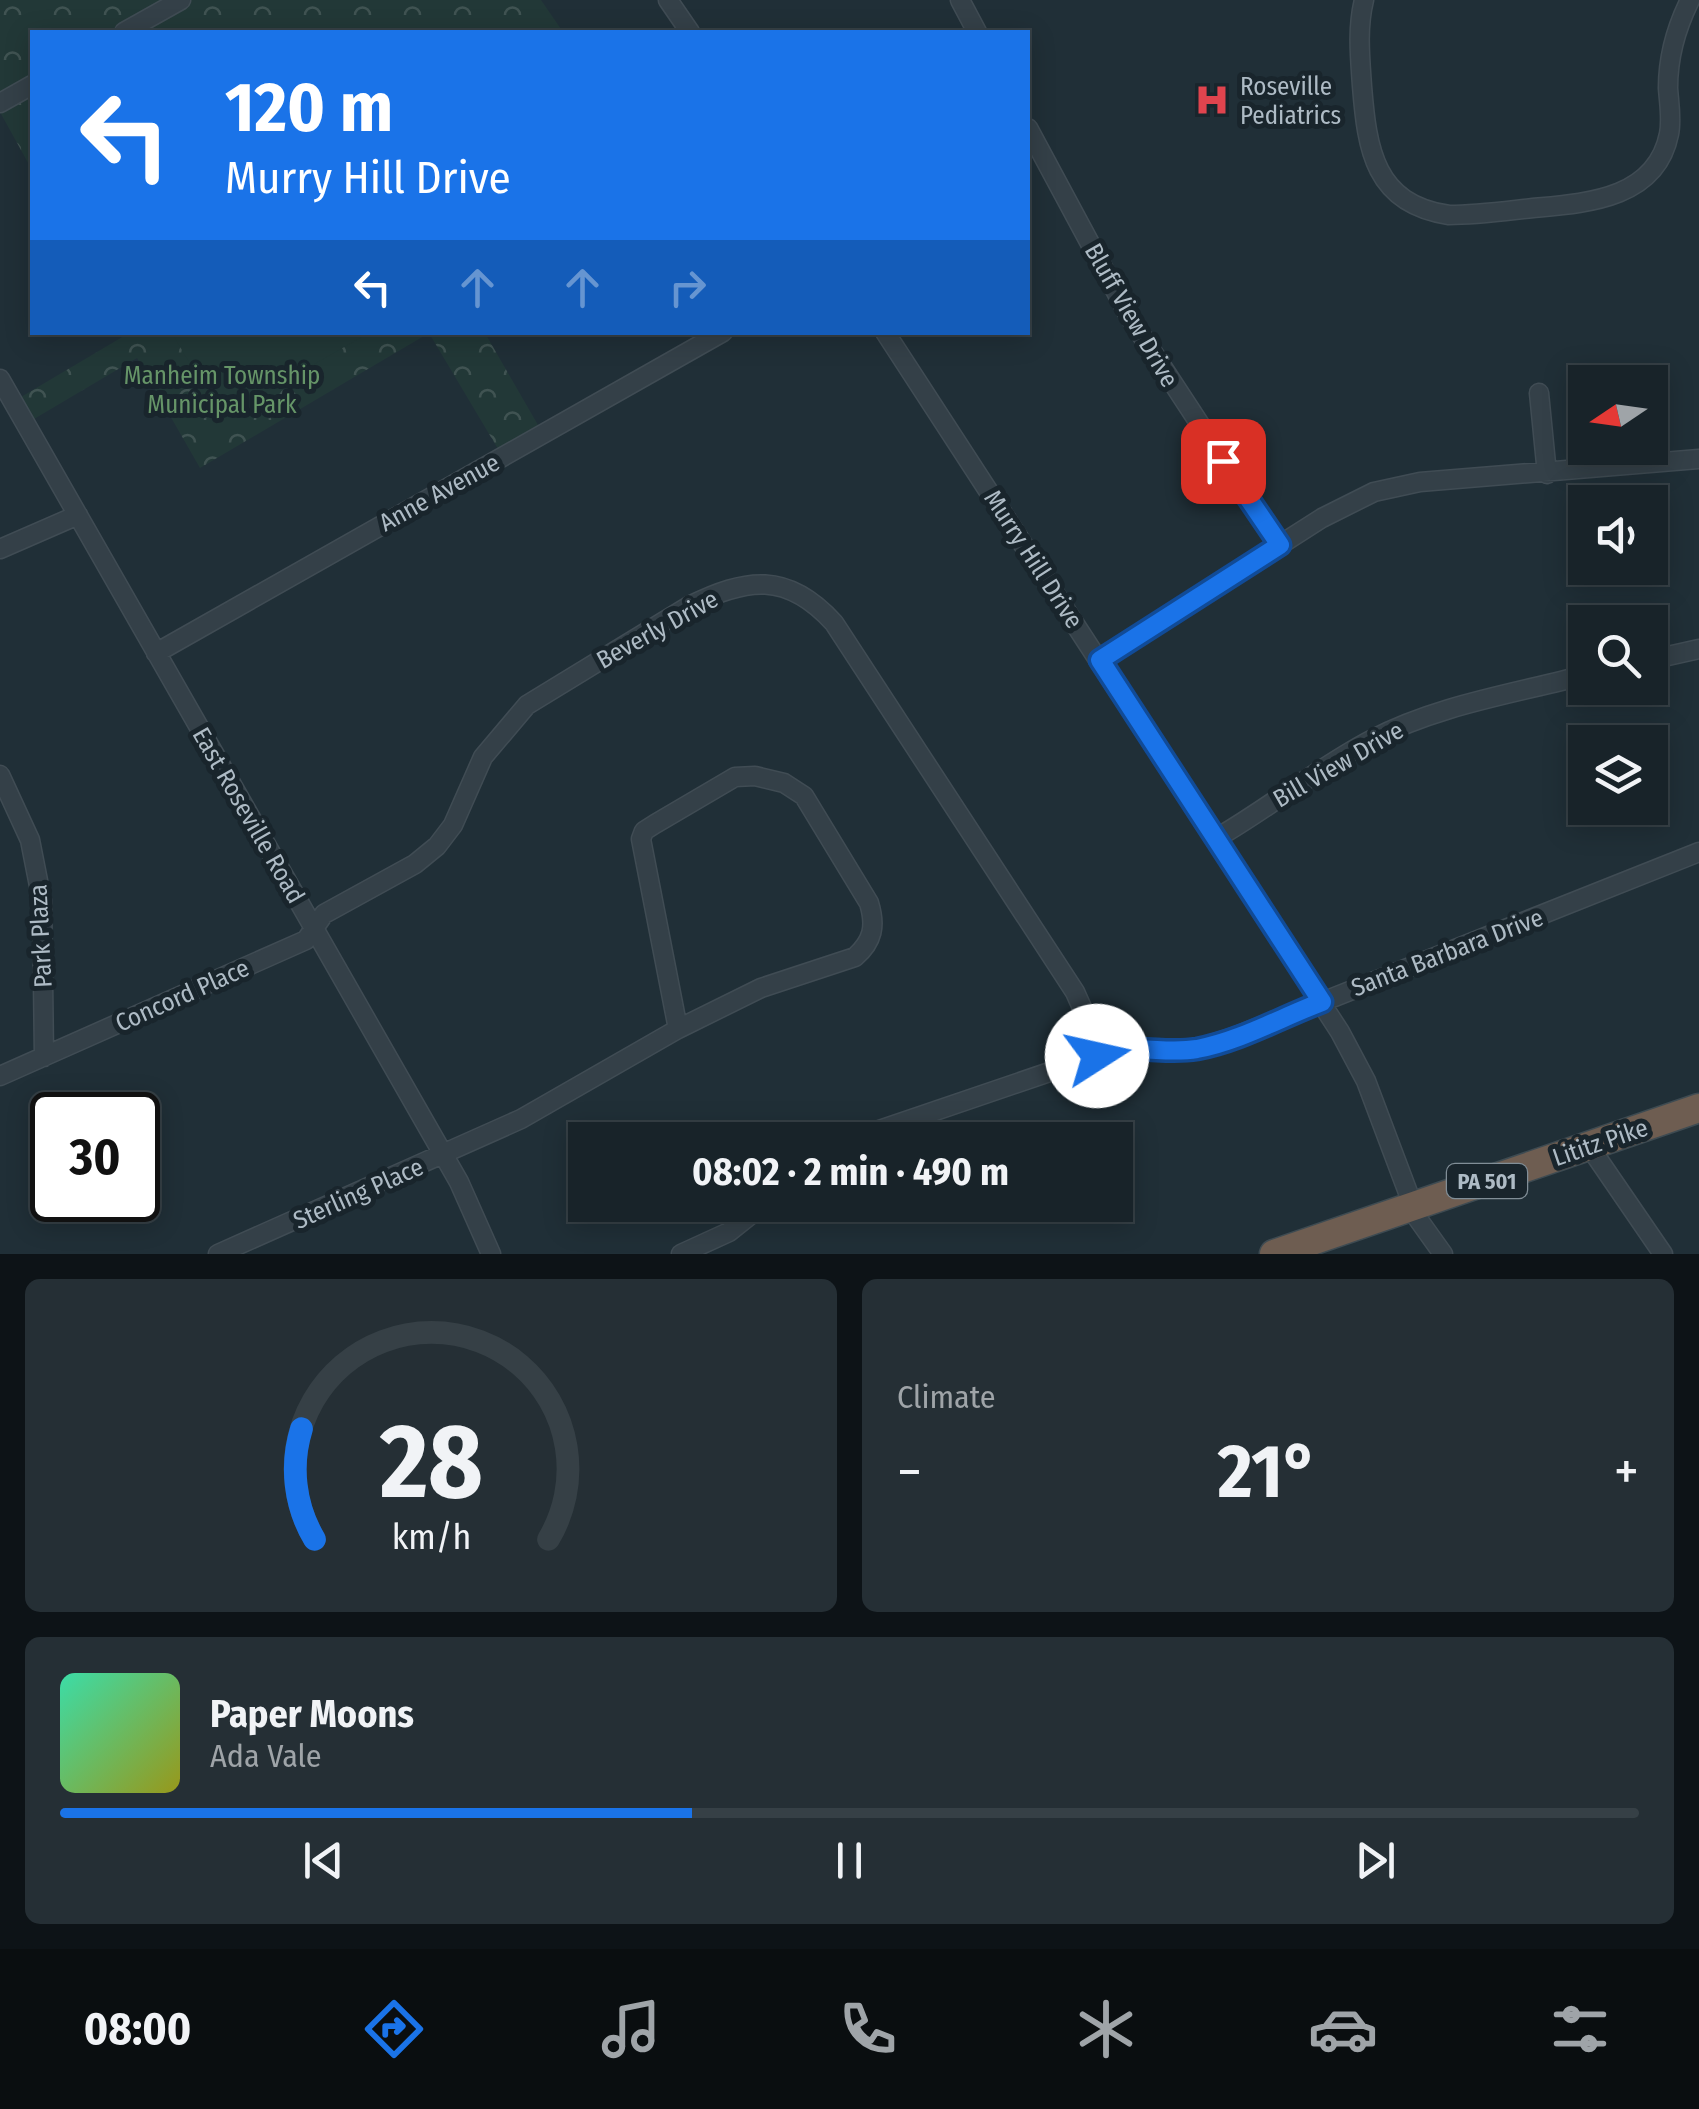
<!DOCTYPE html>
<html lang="en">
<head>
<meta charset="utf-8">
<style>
	body { margin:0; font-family:"Fira Sans Condensed",sans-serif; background:#252f35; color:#f1f3f6; height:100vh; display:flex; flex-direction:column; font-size:38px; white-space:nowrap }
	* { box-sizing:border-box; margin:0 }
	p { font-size:32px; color:#9fa4a8 }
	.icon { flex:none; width:55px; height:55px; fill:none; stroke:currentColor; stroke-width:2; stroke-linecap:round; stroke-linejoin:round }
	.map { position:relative; height:1254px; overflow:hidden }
	.sheet { display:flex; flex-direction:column; gap:25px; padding:25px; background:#0d1317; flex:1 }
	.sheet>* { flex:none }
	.banner { position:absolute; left:30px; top:30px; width:1000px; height:305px; border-radius:0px; box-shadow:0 5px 25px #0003,0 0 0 2px #364046; background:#1a73e8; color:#fff; overflow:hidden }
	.needle { width:65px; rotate:257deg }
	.buttons { position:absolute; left:1568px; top:365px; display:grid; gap:20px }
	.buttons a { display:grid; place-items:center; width:100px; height:100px; border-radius:0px; background:#182329; box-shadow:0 5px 25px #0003,0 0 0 2px #364046; font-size:50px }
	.speed { position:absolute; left:30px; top:1092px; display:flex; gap:20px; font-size:50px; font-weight:700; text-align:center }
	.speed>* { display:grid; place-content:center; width:130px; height:130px; border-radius:50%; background:#182329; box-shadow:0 5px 25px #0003,0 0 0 2px #364046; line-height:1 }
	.speed .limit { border:5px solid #111; border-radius:15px; background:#fff; color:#111 }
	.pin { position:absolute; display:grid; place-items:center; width:85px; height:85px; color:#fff; margin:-42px; border-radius:20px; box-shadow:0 5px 15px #0006 }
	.me { position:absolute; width:110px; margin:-55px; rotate:80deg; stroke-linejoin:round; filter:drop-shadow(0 0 8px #0008) }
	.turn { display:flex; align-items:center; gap:35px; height:210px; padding:0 30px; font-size:45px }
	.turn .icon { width:130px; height:130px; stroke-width:2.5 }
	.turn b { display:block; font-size:70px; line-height:85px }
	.lanes { display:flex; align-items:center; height:95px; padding:0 30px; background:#0003; justify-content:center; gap:50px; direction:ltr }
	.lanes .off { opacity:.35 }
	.big { font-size:75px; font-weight:700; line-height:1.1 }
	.sheet .widget { flex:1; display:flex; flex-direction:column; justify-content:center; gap:15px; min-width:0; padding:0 35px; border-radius:15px; background:#252f35 }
	.sheet .dial { align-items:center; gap:0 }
	.dial svg { height:260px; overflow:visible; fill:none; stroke:#364046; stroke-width:7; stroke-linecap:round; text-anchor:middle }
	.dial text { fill:#f1f3f6; stroke:none }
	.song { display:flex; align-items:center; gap:30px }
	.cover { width:120px; height:120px; border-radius:15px; background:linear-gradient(135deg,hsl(160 70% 55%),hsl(60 70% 35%)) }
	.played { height:10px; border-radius:5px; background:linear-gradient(90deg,#1a73e8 40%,#364046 40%) }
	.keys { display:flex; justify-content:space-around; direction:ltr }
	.heat { display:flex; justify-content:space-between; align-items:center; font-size:55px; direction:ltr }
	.sheet .tiles { flex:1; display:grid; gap:25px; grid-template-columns:1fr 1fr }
	.widget:last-child { grid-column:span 2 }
	.trip { position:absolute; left:568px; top:1122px; width:565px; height:100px; border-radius:0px; background:#182329; box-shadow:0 5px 25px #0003,0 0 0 2px #364046; font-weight:700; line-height:100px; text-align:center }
	.tabs { display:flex; height:160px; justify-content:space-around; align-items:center; background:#0a0e10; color:#9fa4a8 }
	.tabs .icon { width:70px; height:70px }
	.tabs .current { color:#1a73e8 }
	.tabs b { font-size:45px; color:#f1f3f6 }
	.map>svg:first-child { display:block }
	.forest { fill:url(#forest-crowns) }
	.pitch { fill:#223837 }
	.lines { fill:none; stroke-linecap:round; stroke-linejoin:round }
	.minor-casing { stroke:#404c54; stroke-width:21 }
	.highway-casing { stroke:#3e4b52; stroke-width:31 }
	.minor { stroke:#344048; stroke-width:18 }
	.highway { stroke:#6e5d51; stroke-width:28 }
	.route-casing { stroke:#114b97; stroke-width:25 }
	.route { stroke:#1a73e8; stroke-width:18 }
	.labels { text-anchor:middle; stroke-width:10; stroke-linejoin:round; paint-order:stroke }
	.shield { fill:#19252c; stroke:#818e97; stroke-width:2.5 }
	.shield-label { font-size:22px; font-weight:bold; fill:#aebbc5 }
	.poi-label { font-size:25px; fill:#aebbc5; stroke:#19252c; text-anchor:start }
	.street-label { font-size:25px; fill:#aebbc5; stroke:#19252c }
	.park-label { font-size:25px; fill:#669568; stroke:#19252c }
</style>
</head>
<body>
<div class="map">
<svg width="1699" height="1254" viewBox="0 0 1699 1254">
	<defs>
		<pattern id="forest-crowns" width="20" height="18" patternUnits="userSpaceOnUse" patternTransform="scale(2.5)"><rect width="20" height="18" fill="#223837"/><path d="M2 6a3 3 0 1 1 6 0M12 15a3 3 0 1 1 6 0" fill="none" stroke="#405352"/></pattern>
	</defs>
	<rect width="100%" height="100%" fill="#202f37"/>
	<path class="forest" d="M0 0H541L563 32H32V170L0 112Z
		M123 333H485L538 425 498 449 429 333 200 468 137 358 34 419 21 397 124 336Z"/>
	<path class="pitch" d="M172 333H369L221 417Z"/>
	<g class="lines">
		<g class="minor-casing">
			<path id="minor" d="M668 0 690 32
				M960 0 977 32
				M1364 0C1357 28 1360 57 1362 86 1367 149 1374 204 1449 215 1477 215 1505 211 1533 208 1587 203 1656 199 1669 134 1672 119 1669 103 1668 88 1668 57 1676 28 1690 0
				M124 32 181 0
				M0 103 32 85
				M1028 128 1129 316 1279 545
				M885 332 1340 1032 1366 1081 1418 1219 1443 1254
				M0 379 459 1182 491 1254
				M1539 393 1547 474
				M0 549 78 515
				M156 653 723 332
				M1100 660 1322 518 1374 492 1420 482 1699 459
				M1650 660 1699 649
				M0 775 30 840 42 901 44 1057
				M755 776 784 783 804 796 869 903C876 926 873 941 855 957L761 988 678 1029 641 839 644 831 655 824 735 777Z
				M1215 839C1269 808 1316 769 1371 740 1438 705 1513 694 1585 675
				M0 1076 306 940 324 914 415 864 437 846 453 825 483 757 527 705 689 606C746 578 787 571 834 623L1075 992 1087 1019 1097 1056
				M850 1140 1117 1049H1196L1234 1037 1699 852
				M1589 1146 1663 1254
				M218 1254 521 1119 678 1029
				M681 1254 729 1232 763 1205"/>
		</g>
		<g class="highway-casing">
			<path id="highway" d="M1274 1254 1699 1108"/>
		</g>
		<use href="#minor" class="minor"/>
		<use href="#highway" class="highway"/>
	</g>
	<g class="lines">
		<g class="route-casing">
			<path id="route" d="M1097 1056C1139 1042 1160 1055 1197 1049 1240 1041 1282 1017 1322 1002L1100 660 1280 545 1223 461"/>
		</g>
		<use href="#route" class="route"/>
	</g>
	<defs>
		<g id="hospital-bare" transform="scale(2.7)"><path d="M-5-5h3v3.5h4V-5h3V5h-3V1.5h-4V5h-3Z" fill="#e0444e" stroke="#19252c" stroke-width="2.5" paint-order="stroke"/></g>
	</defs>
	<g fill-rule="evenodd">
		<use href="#hospital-bare" x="1212" y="100"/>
	</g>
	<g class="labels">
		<rect class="shield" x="1447" y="1164" width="80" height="34" rx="8"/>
		<g class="shield-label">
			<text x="1487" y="1189">PA 501</text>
		</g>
		<g class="poi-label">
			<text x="1240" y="95">Roseville<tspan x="1240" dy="29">Pediatrics</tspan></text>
		</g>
		<g class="street-label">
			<text transform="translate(1132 315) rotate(60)" y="9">Bluff View Drive</text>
			<text transform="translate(439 492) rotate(-29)" y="9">Anne Avenue</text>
			<text transform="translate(1034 559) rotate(57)" y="9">Murry Hill Drive</text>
			<text transform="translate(657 629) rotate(-29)" y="9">Beverly Drive</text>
			<text transform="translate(1338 764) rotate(-30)" y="9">Bill View Drive</text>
			<text transform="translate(249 815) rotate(60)" y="9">East Roseville Road</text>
			<text transform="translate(40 936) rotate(-93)" y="9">Park Plaza</text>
			<text transform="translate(1447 952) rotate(-21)" y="9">Santa Barbara Drive</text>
			<text transform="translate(182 995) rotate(-24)" y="9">Concord Place</text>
			<text transform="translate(1600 1142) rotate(-19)" y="9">Lititz Pike</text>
			<text transform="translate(358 1193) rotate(-24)" y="9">Sterling Place</text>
		</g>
		<g class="park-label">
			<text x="222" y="384">Manheim Township<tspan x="222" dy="29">Municipal Park</tspan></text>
		</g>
	</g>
</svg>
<div class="buttons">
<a><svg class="needle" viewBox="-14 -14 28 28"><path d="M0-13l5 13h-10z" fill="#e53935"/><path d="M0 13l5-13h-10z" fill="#9fa4a8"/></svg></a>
<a><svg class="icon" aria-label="sound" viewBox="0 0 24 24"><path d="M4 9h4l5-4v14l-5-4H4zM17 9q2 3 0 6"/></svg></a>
<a><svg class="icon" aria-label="search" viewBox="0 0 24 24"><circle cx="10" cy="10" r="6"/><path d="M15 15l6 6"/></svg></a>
<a><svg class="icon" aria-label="layers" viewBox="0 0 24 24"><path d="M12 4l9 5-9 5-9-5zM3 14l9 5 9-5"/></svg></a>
</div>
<div class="speed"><div class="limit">30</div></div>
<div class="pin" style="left:1223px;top:461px;background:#d93025"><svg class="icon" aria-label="arrive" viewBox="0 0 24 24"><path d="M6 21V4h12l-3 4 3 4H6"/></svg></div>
<svg class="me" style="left:1097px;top:1056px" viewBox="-20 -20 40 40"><circle r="19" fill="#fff"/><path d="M0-13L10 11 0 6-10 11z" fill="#1a73e8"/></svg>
<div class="trip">08:02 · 2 min · 490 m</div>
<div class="banner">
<div class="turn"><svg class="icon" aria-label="left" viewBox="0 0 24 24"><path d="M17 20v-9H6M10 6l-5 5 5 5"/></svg><div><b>120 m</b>Murry Hill Drive</div></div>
<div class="lanes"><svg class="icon" aria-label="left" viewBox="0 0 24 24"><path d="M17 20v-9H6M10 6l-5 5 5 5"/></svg><svg class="icon off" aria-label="ahead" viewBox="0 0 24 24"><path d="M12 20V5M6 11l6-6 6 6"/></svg><svg class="icon off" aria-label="ahead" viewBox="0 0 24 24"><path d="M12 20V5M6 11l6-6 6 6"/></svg><svg class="icon off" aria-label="right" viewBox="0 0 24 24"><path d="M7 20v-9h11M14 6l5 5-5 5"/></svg></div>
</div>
</div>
<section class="sheet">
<div class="tiles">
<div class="widget dial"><svg viewBox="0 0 100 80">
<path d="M14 69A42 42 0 1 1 86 69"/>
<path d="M14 69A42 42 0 0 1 10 35" stroke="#1a73e8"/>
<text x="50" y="56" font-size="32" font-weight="700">28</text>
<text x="50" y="72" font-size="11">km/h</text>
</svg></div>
<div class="widget"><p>Climate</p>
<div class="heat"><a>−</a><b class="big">21°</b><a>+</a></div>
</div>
<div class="widget">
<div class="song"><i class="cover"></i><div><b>Paper Moons</b><p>Ada Vale</p></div></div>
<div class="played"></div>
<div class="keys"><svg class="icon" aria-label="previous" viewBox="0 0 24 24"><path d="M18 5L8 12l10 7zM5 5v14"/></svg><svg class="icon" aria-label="pause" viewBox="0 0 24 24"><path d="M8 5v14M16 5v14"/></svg><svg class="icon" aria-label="next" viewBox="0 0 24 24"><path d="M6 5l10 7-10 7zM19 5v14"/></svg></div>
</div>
</div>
</section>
<nav class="tabs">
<b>08:00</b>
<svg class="icon current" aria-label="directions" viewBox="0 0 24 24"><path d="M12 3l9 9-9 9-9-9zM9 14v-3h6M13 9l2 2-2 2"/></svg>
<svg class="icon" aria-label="music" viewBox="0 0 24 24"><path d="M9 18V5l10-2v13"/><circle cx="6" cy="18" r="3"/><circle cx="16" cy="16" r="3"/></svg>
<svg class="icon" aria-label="phone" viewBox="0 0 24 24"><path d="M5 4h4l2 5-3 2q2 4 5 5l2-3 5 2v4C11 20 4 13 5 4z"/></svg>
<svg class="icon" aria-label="climate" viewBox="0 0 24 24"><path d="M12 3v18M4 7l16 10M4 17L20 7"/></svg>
<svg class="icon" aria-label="car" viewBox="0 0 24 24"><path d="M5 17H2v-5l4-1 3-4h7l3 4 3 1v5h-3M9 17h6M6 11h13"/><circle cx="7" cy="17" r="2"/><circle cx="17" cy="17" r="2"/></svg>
<svg class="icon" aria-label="filters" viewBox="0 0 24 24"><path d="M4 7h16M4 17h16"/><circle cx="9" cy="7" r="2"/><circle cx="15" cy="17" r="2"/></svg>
</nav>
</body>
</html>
